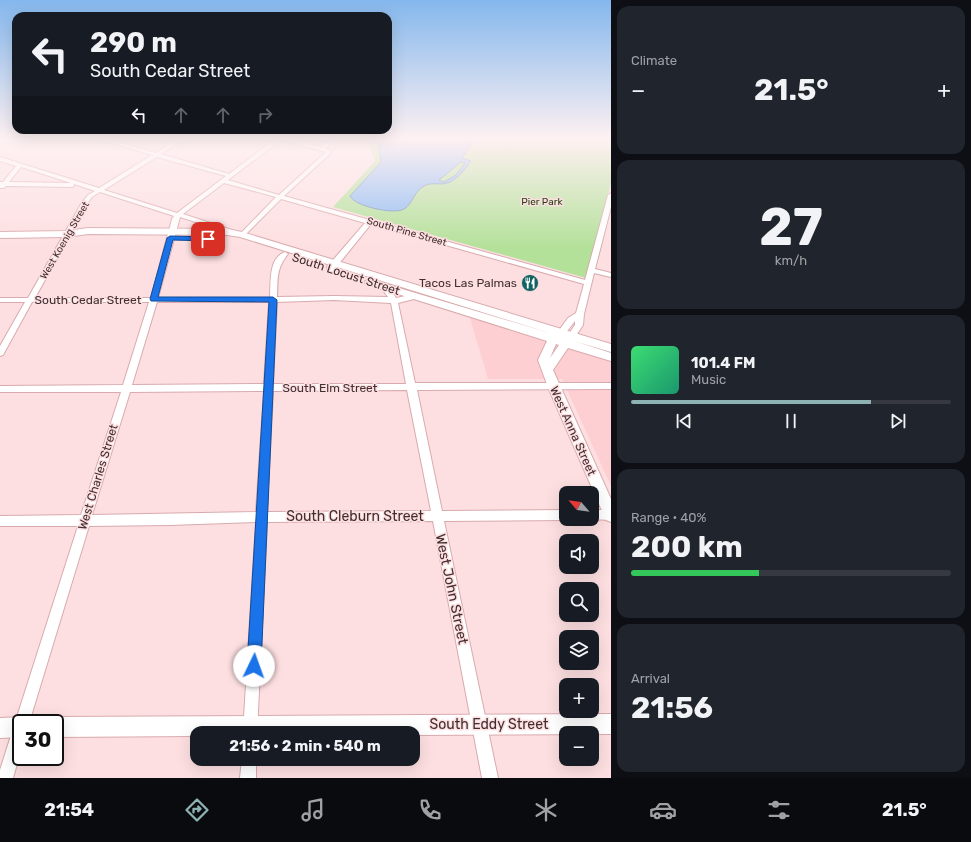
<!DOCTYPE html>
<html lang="en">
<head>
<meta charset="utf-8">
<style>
	body { margin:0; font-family:Rubik,sans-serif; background:#20242c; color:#f1f3f6; height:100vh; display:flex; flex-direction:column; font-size:15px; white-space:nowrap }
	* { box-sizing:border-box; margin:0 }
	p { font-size:13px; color:#9ea1a6 }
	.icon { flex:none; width:22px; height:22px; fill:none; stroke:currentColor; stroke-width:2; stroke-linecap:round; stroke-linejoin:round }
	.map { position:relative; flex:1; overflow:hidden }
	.details { display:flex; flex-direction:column; gap:6px; padding:6px; background:#0d0f14; width:360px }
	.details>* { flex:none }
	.hud { position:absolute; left:12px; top:12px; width:380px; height:122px; border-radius:12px; box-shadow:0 4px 16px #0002; background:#171b24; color:#f1f3f6; overflow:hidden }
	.needle { width:26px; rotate:298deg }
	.tools { position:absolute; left:559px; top:486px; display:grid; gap:8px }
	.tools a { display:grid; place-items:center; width:40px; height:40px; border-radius:8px; background:#171b24; box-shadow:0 4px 16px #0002; font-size:20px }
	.speed { position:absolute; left:12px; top:714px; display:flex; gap:8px; font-size:20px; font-weight:700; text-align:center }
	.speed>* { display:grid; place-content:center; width:52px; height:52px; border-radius:50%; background:#171b24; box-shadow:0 4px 16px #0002; line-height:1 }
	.speed .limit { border:2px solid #111; border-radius:6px; background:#fff; color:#111 }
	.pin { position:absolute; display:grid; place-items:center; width:34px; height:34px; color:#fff; margin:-17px; border-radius:8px; box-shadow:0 2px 6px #0006 }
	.me { position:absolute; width:44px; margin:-22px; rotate:3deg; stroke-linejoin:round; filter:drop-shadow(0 0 3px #0008) }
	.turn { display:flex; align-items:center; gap:14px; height:84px; padding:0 12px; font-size:18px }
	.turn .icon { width:52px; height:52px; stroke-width:2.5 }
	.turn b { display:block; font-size:28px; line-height:34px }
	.lanes { display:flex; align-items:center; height:38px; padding:0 12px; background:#0003; justify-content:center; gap:20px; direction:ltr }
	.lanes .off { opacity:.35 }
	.big { font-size:30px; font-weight:700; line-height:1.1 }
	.details .card { flex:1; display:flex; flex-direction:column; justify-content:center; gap:6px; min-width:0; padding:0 14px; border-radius:12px; background:#20242c }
	.details .dial { align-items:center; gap:0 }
	.dial b { font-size:52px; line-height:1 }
	.song { display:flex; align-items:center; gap:12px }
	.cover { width:48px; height:48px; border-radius:6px; background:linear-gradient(135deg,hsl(140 70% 55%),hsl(160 70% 35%)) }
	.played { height:4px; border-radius:2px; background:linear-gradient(90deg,#8db2b3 75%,#363941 75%) }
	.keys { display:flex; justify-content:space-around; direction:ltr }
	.heat { display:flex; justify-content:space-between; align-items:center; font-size:22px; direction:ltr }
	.charge { height:6px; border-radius:3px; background:linear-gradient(90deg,#34c759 40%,#363941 0) }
	.trip { position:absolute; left:190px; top:726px; width:230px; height:40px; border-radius:12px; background:#171b24; box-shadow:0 4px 16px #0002; font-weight:700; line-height:40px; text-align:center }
	.menu { display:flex; height:64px; justify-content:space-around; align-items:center; background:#090b0e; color:#9ea1a6 }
	.menu .icon { width:28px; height:28px }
	.menu .current { color:#8db2b3 }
	.menu b { font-size:18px; color:#f1f3f6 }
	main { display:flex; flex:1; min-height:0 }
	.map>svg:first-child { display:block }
	.built { fill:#fecfd2 }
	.green { fill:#b4e19a }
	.water { fill:#8fbcf4; stroke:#7891b9; fill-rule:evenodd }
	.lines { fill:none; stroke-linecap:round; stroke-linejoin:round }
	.minor-casing { stroke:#d9aaad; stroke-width:2 }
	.major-casing { stroke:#d9aaad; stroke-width:2 }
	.minor { fill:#fff; fill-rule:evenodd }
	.major { fill:#fff; fill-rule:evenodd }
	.route { fill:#1a73e8; stroke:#114b97 }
	.labels { text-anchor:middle; stroke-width:3; stroke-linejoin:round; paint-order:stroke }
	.far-park-label { font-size:10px; fill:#264015; stroke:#fddfe1 }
	.far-street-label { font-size:10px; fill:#412e2f; stroke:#fddfe1 }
	.street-label { font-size:12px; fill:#412e2f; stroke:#fddfe1 }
	.poi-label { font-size:12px; fill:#412e2f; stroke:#fddfe1; text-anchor:end }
	.near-street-label { font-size:14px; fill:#412e2f; stroke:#fddfe1 }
</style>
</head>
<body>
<main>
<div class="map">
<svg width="611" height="778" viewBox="0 0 611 778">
	<rect width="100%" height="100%" fill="#fddfe1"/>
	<path class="built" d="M467 308 611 352V486L562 379H488Z"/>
	<path class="green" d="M377 139H611V183L586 278 333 207 375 161 370 146Z"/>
	<path class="water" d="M383 139H475L471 141 470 147 462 158 471 161C464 171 454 184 441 184 436 184 430 183 426 185 414 190 413 204 404 209 394 215 354 206 350 196L381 162 379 144ZM461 162 465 163 456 175 444 182 439 180Z"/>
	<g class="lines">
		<g class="minor-casing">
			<path id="minor" d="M99 139H108L156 153 178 139H184L161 154 229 174 275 139H290L321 147 330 139H335L326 148 331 151V153L284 196 585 280 608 195 611 193V207L595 269 611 273V277L594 273 584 314 583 325 575 337 572 338 568 335 575 325V321L564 335H558L557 333 568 318 576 313 584 284 371 224 333 271H327V267L365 223 281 199 244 236 242 237 180 217 158 298H270C271 283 268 258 285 252L288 254C276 269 278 278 277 297L334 296 388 297 380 286 384 284H387L396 298 415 294H418V298L398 303 415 383H611V389L417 390 442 511 566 510V519H569L566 520 444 521 498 778H482L433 521 267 522 257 733H243L256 522 170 525 89 526 29 723H21V750L13 778H0V770L78 526H0V516L81 515 121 392H0V386L123 385 149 302H32L3 355 0 356V346L25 302H0V298H28L81 204 88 195 95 191 74 184V186L72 187 6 186 4 188H0V182H3L16 166 0 161V157L99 188 152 155ZM281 140 326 152 279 195 228 180ZM157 157 226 176 177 213 104 190ZM21 167 71 183 9 182ZM224 183 276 197 241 233 183 214ZM100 192 174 216 172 219 151 298H35L87 204 92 197ZM334 300 391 303 406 384H273L277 302ZM157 302H269L264 384 132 385ZM407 390 431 511 267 512 273 391ZM264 391 256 512 92 515 130 392Z
				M592 510H611V520L589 519H592Z
				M242 759H256V778H240Z"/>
		</g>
		<g class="major-casing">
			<path id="major" d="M88 228 227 229 242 232 611 344V352L574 341 611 353V361L568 348 553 370 611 499V522L606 520 548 387 538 360 547 341 366 284 364 282 369 279 372 280 553 334 240 237 227 235 88 234 67 237 0 238V232L67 231ZM556 344 559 345 550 358Z
				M611 714V734L413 735V733H197V736L55 737V723H47L48 720 55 717Z
				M21 717 28 720 29 723H21V737L0 738V718Z"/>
		</g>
		<use href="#minor" class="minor"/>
		<use href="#major" class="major"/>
	</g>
	<linearGradient id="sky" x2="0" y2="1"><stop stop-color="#84b7ed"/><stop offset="0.56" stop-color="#fef1f2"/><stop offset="1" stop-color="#fef1f2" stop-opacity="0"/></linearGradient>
	<rect width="611" height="248" fill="url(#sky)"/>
	<path class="route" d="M170 236 208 237 211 239 208 241 173 240 158 297H273L277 300 261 666 259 671 254 673 249 671 247 666 269 302 151 301 150 299 167 238Z"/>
	<defs>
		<g id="restaurant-disc" transform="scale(0.9)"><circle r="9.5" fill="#136362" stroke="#fddfe1"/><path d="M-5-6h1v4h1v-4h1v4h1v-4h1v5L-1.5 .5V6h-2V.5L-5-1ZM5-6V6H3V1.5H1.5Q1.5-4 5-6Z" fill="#fff"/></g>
	</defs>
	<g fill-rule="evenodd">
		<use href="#restaurant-disc" x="530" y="283"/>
	</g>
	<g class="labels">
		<g class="far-park-label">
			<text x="542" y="205">Pier Park</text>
		</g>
		<g class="far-street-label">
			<text transform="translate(407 231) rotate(16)" y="4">South Pine Street</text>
			<text transform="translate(64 240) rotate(-60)" y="4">West Koenig Street</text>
		</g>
		<g class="street-label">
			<text transform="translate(346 274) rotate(18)" y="4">South Locust Street</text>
			<text x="88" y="304">South Cedar Street</text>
			<text x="330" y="392">South Elm Street</text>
			<text transform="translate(573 431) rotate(66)" y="4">West Anna Street</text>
			<text transform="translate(98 477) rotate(-73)" y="4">West Charles Street</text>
		</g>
		<g class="poi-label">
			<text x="517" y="287">Tacos Las Palmas</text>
		</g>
		<g class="near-street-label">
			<text x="355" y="521">South Cleburn Street</text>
			<text transform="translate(452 589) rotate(78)" y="5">West John Street</text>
			<text x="489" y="729">South Eddy Street</text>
		</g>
	</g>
</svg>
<div class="tools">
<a><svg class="needle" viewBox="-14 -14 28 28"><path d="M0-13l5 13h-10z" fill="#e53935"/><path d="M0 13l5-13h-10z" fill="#9ea1a6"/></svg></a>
<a><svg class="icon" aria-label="sound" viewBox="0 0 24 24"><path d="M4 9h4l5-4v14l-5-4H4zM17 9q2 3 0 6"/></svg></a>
<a><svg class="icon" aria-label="search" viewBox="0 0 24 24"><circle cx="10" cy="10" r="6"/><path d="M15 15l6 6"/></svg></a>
<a><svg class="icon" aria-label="layers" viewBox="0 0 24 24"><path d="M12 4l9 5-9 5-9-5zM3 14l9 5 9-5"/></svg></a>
<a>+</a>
<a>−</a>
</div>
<div class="speed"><div class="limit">30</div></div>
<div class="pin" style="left:208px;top:239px;background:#d93025"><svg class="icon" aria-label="arrive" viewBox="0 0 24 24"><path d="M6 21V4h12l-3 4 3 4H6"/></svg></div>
<svg class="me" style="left:254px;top:666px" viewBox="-20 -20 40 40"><circle r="19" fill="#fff"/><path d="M0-13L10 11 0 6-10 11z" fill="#1a73e8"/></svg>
<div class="trip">21:56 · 2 min · 540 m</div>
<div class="hud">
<div class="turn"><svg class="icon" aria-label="left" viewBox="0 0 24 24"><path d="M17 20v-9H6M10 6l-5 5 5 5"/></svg><div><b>290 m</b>South Cedar Street</div></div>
<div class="lanes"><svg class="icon" aria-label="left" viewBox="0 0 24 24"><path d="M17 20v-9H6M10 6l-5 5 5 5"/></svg><svg class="icon off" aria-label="ahead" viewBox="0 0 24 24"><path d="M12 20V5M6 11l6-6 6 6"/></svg><svg class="icon off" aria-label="ahead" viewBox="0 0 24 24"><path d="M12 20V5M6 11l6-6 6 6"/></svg><svg class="icon off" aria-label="right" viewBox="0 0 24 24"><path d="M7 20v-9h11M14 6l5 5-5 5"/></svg></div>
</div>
</div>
<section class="details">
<div class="card"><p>Climate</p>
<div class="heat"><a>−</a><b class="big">21.5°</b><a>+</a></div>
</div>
<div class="card dial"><b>27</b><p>km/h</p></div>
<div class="card">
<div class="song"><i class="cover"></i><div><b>101.4 FM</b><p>Music</p></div></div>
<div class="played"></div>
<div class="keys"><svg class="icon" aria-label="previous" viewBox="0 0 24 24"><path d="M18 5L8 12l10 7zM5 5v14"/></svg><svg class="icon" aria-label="pause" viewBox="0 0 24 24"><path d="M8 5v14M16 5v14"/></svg><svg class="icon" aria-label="next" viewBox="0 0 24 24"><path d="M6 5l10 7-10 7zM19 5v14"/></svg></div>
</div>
<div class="card"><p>Range · 40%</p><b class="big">200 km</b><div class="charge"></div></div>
<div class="card"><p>Arrival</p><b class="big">21:56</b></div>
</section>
</main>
<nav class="menu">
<b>21:54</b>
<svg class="icon current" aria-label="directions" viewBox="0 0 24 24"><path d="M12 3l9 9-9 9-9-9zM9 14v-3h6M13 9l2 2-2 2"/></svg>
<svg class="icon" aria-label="music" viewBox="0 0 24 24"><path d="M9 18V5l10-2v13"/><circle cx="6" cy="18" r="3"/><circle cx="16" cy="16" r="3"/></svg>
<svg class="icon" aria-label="phone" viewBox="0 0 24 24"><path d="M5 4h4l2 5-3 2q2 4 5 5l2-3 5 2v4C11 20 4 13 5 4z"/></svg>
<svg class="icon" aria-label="climate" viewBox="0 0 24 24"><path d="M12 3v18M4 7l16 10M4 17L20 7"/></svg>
<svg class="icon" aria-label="car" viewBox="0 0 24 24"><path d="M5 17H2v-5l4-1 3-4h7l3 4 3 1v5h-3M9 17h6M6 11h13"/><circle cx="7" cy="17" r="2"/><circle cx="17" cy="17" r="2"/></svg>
<svg class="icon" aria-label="filters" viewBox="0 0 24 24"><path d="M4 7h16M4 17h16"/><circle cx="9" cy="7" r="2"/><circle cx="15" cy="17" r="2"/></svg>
<b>21.5°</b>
</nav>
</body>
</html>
